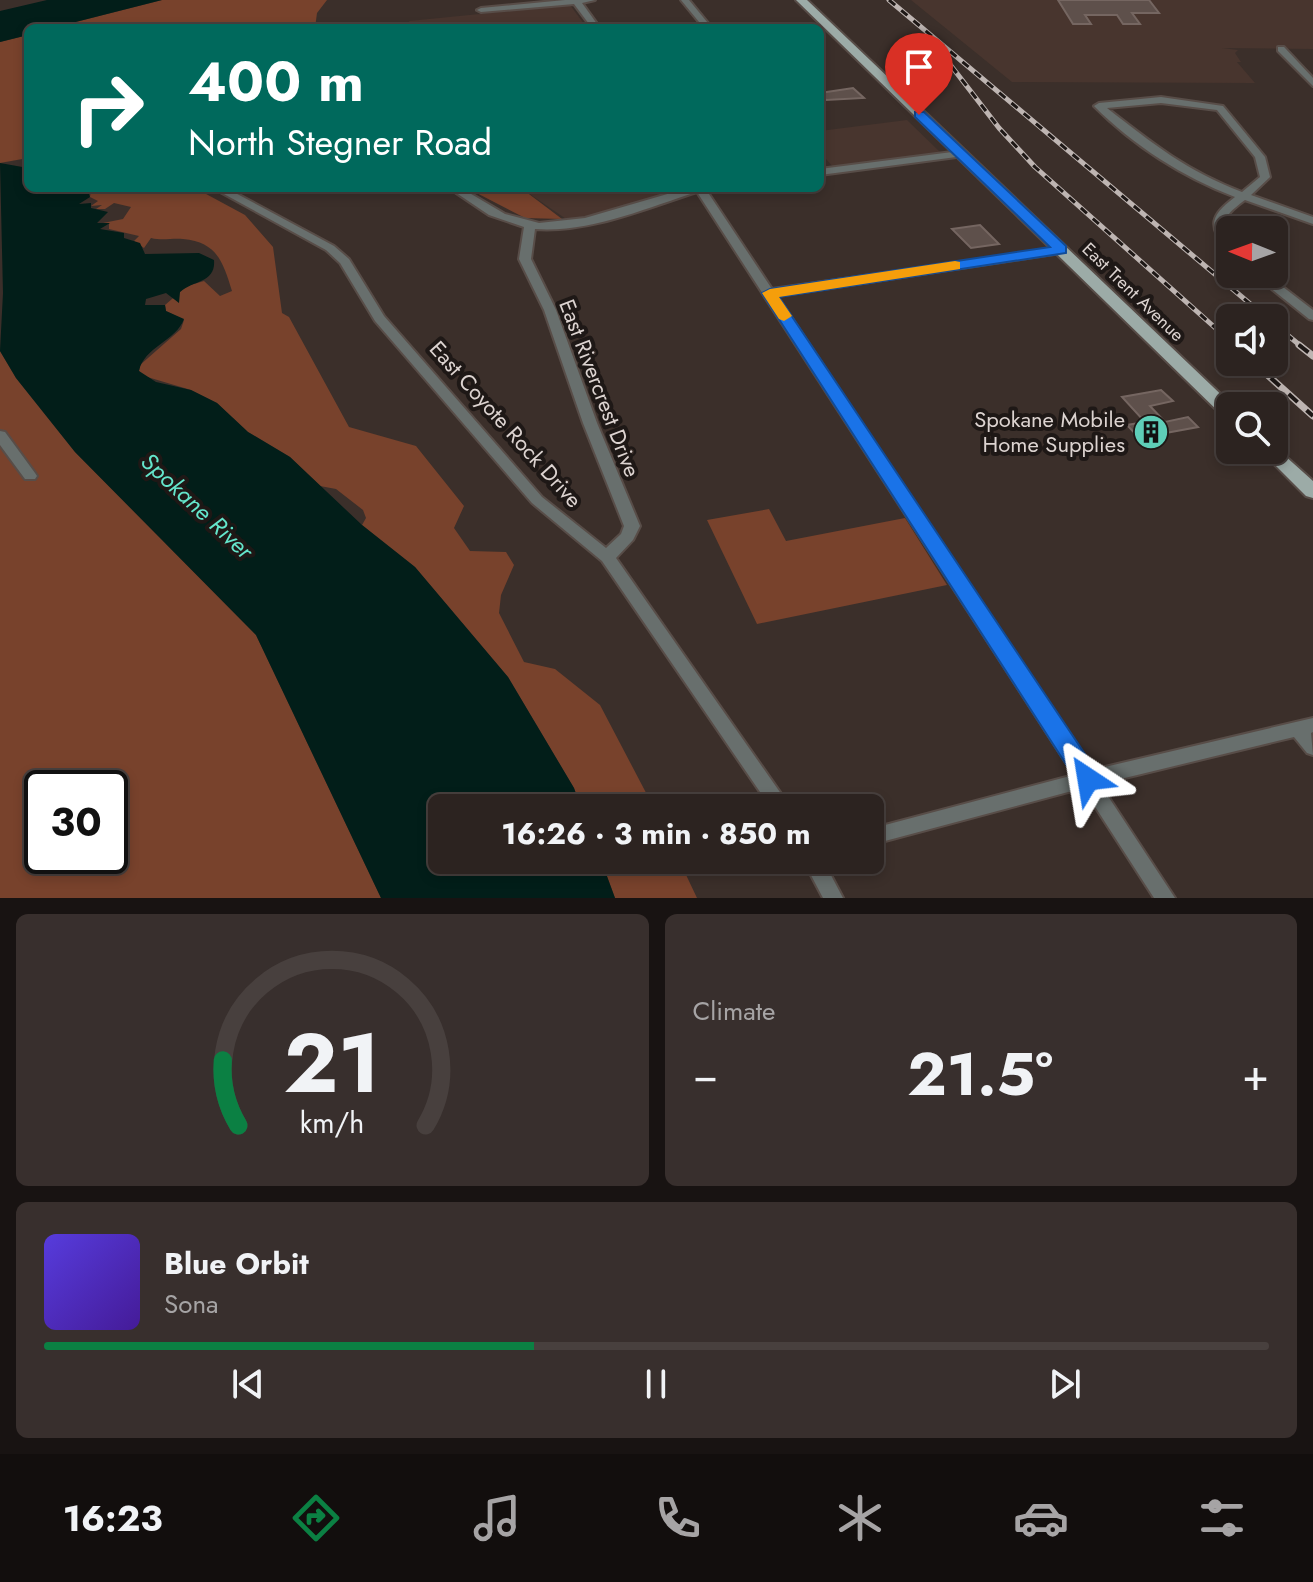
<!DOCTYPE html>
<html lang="en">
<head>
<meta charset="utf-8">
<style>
	body { margin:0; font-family:Jost,sans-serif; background:#382f2d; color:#f1f3f6; height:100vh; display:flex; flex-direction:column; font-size:30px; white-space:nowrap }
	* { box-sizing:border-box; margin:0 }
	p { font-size:26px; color:#a6a4a5 }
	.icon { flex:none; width:44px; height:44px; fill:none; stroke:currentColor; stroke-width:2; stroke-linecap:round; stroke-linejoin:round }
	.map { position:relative; height:898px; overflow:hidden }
	.drawer { display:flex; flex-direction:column; gap:16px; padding:16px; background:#181312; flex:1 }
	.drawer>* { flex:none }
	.guide { position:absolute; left:24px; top:24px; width:800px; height:168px; border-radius:12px; box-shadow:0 4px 12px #0003,0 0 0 2px #48403e; background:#00695c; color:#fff; overflow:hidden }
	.needle { width:52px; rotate:271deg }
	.buttons { position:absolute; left:1216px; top:216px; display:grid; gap:16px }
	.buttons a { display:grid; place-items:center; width:72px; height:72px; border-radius:12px; background:#2c2320; box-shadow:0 4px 12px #0003,0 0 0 2px #48403e; font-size:40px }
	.speed { position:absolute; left:24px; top:770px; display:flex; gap:16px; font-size:40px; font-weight:700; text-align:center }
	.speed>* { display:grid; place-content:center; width:104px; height:104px; border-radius:50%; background:#2c2320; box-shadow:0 4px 12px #0003,0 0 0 2px #48403e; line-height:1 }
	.speed .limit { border:4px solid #111; border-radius:12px; background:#fff; color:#111 }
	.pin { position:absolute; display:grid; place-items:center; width:68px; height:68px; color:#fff; margin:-82px -34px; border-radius:50% 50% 50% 0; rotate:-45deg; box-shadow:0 0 8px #0007 }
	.pin .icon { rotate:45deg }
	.me { position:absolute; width:88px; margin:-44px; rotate:327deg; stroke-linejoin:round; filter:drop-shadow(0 0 6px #0008) }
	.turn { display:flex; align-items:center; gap:28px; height:168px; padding:0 32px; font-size:36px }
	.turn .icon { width:104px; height:104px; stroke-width:2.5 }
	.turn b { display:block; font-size:56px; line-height:68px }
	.big { font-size:60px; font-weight:700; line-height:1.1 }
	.drawer .card { flex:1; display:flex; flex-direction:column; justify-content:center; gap:12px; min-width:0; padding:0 28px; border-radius:12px; background:#382f2d }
	.drawer .dial { align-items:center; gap:0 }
	.dial svg { height:208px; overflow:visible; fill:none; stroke:#48403e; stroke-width:7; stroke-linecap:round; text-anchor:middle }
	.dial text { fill:#f1f3f6; stroke:none }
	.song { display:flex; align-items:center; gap:24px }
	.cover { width:96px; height:96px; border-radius:12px; background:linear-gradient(135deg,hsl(250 70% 55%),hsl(260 70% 35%)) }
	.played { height:8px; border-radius:4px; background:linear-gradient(90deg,#0b8043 40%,#48403e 40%) }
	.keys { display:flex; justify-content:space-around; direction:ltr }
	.heat { display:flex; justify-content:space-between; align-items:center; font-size:44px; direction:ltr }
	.drawer .tiles { flex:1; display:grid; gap:16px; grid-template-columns:1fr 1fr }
	.card:last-child { grid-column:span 2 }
	.trip { position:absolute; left:428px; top:794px; width:456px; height:80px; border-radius:12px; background:#2c2320; box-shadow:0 4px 12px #0003,0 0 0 2px #48403e; font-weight:700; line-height:80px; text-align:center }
	.menu { display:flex; height:128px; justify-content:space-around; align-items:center; background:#120e0d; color:#a6a4a5 }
	.menu .icon { width:56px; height:56px }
	.menu .on { color:#0b8043 }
	.menu b { font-size:36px; color:#f1f3f6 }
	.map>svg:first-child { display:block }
	.built { fill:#48352e }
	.green { fill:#78422c; fill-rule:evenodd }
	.water { fill:#021e19 }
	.building { fill:#5e504b; stroke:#756661; stroke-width:2 }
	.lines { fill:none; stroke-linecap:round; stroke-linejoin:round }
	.minor-casing { stroke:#584d48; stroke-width:4 }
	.major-casing { stroke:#584d48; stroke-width:4 }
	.minor { fill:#686f6d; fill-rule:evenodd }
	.major { fill:#9caba7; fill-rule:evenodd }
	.rail-far1-casing { stroke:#beb5b2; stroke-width:5 }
	.rail-casing { stroke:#beb5b2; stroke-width:7 }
	.rail-far1 { stroke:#1e1816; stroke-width:3; stroke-dasharray:8; stroke-linecap:butt }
	.rail { stroke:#1e1816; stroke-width:4; stroke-dasharray:12; stroke-linecap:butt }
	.route { fill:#1a73e8; stroke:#114b97; stroke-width:2 }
	.slow { fill:#f59e0b }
	.labels { text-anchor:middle; stroke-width:8; stroke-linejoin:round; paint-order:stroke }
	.far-street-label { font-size:18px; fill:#dcd3d0; stroke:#1e1816 }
	.street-label { font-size:22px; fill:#dcd3d0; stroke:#1e1816 }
	.poi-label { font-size:22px; fill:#dcd3d0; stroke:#1e1816; text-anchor:end }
	.water-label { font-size:24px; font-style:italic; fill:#64e5cb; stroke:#1e1816 }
</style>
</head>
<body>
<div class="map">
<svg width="1313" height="898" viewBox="0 0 1313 898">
	<rect width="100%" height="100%" fill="#3b2f2a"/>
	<path class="built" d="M911 0H1313V49L1222 48 1238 50 1235 53 1241 62H1237L1255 83 1012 82Z
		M570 5 587 28H411L409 21Z
		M907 120 941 153 833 167 820 152V131Z
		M521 188H689L569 221Z"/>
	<path class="green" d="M162 0H327L317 13 315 28H52Z
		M28 35V158L0 163V42Z
		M72 188H195L245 215 273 247 282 313 289 317 349 427 416 446 464 506 454 528 470 551 506 552 514 565 501 595 499 613 524 662 555 669 600 705 654 808H581L574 788 508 677 415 567 362 525 366 518 363 510 336 489 320 486 290 457 248 432 217 403 191 390 144 376 139 371 140 365 181 329 184 320 166 311 165 305 187 286 204 281 220 296 232 291C223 262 217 242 183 239 171 238 163 241 151 238L144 248 134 241 139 236 109 229V223H103L123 219 131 207 114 203 105 209H96L102 205 91 206 98 201 90 197 91 190 85 192Z
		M467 188H521L562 219 525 218Z
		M0 351 16 378 75 452 256 635 381 898H0ZM42 788H110V856H42Z
		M769 509 786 541 905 518 947 585 757 624 707 520Z
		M601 860H679L697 898H615Z"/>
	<path class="water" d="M47 0H162L52 28H28V35L0 42V11Z
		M0 163 28 168V188H72L89 194 90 197 79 204 91 203V208L108 212 97 223H110L100 229 124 233V238L140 243 145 254 199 253 214 260C216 283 194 280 180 292L179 303 166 293 146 299 145 305H165L166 311 184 319C176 341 144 347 139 371L156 382 191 390 217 403 248 432 290 457 362 525 415 567 508 677 574 788 581 808H442V860H601L615 898H381L256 635 75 452 16 378 0 351 3 293Z"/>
	<path class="building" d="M1058 0H1149L1159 13H1132L1140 24H1123L1117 15H1085L1091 24H1073Z
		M853 88 864 98 826 100 820 93Z
		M980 225 999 244 971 248 952 229Z
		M1161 390 1173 401 1150 406 1165 422 1188 417 1198 427 1139 438 1127 425 1145 422 1122 397Z"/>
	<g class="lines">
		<g class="minor-casing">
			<path id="minor" d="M565 0H595L582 3 600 28H592L574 4 481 12 477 10 481 8Z
				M681 0H689L712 28H704Z
				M1278 47H1284L1313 78V86L1278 51Z
				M1161 97 1223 106 1265 157 1270 177 1251 195 1313 217V224L1245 200C1212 224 1230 223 1230 252L1226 251C1208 225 1210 216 1235 197 1183 177 1134 146 1094 106L1099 103ZM1161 103 1217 110 1255 157 1260 177 1242 192C1187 171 1153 144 1107 108Z
				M960 151 965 154 964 156 820 175V169Z
				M213 188H226L334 246 349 259 384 316 542 497 606 548 621 534 624 526 583 423 544 310 519 259 524 227 489 215 449 188H461L505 214 539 223 585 218 688 188H705L772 289 1065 248V252L1061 253 777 296 1092 770 1313 718V732L1311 733 1313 755 1307 753 1294 737 1100 784 1175 898H1154L1083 788 870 845V829L1074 775 697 192C646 208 590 233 535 229L531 259 556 310 597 423 640 526 633 540 616 558 791 808H771L602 561 532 503 375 321 340 263 326 250Z
				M1253 274H1266L1313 310V320L1309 319Z
				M0 431 5 432 35 473 37 476 35 479H25L0 445Z
				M803 860H823L843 898H823Z"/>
		</g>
		<g class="major-casing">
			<path id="major" d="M796 0H807L1233 406H1230V418L1224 417Z
				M1274 446 1313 481V498L1306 496 1260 450H1274Z"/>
		</g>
		<use href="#minor" class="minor"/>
		<use href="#major" class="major"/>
		<g class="rail-far1-casing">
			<path id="rail-far1" d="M889 0 1267 318
				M942 54 999 128 1035 167 1230 341
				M1274 324 1302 347"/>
		</g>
		<g class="rail-casing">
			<path id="rail" d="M1299 345 1313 356
				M1253 362 1313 416"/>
		</g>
		<use href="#rail-far1" class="rail-far1"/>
		<use href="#rail" class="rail"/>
	</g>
	<path class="route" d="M915 112H924L1066 246V253L779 297 1097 772 1100 779 1097 786 1088 789 1080 786 762 293 770 289 1050 247 915 117Z"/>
	<path class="slow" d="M955 261 960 262V269L779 297 792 316 784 321 779 319 762 293 770 289Z"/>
	<defs>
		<g id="building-disc" transform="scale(1.8)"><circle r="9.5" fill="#5eceb8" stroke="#1e1816"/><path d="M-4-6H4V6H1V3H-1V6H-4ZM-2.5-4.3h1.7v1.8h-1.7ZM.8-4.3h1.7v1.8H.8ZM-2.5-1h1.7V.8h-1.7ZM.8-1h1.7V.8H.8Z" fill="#111"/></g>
	</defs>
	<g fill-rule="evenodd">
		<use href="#building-disc" x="1151" y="432"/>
	</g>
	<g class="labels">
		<g class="far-street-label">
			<text transform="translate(1133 292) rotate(44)" y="6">East Trent Avenue</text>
		</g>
		<g class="street-label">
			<text transform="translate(600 388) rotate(69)" y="8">East Rivercrest Drive</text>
			<text transform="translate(506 424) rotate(48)" y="8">East Coyote Rock Drive</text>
		</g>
		<g class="poi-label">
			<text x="1125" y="427">Spokane Mobile<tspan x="1125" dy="25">Home Supplies</tspan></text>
		</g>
		<g class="water-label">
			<text transform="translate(197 506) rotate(43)" y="8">Spokane River</text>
		</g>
	</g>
</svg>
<div class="buttons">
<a><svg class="needle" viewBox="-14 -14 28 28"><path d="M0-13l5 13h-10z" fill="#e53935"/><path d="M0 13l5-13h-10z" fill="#a6a4a5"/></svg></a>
<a><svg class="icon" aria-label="sound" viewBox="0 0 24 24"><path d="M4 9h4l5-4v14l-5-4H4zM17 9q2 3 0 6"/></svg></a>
<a><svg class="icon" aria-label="search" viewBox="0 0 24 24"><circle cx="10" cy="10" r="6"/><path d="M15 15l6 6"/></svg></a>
</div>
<div class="speed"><div class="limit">30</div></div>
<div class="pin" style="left:919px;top:115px;background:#d93025"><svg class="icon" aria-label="arrive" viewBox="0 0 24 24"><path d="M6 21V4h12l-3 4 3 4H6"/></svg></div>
<svg class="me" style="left:1088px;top:779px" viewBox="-20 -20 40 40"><path d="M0-17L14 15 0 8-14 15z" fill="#1a73e8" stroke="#fff" stroke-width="4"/></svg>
<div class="trip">16:26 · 3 min · 850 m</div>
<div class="guide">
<div class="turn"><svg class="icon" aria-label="right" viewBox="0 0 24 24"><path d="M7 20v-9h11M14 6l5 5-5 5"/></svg><div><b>400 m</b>North Stegner Road</div></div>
</div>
</div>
<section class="drawer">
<div class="tiles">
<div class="card dial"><svg viewBox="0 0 100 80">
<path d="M14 69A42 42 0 1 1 86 69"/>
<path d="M14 69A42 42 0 0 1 8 44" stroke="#0b8043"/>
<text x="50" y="56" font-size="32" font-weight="700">21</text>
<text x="50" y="72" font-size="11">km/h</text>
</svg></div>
<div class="card"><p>Climate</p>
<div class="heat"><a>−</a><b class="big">21.5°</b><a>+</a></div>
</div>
<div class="card">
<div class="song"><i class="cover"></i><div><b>Blue Orbit</b><p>Sona</p></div></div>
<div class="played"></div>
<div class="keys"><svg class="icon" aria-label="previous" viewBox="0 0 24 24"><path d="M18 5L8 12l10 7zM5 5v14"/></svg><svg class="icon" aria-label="pause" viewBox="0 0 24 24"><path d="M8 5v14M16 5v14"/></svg><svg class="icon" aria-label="next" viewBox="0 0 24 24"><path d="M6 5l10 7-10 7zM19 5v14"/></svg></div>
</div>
</div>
</section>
<nav class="menu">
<b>16:23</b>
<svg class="icon on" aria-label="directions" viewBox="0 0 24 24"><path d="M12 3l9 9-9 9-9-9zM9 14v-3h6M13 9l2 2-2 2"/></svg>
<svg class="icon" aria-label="music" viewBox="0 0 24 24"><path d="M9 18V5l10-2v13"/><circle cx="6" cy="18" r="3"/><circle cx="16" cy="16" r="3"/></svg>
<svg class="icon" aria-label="phone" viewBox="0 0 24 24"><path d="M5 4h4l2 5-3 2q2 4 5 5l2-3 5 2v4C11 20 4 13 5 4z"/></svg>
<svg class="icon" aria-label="climate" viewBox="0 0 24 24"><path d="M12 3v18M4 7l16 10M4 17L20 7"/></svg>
<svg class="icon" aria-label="car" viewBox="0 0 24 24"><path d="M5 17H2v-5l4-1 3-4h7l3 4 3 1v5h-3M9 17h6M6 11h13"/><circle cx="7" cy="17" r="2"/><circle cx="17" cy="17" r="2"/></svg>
<svg class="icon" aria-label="filters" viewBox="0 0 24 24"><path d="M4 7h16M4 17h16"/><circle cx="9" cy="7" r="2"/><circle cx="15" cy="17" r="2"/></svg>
</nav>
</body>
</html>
